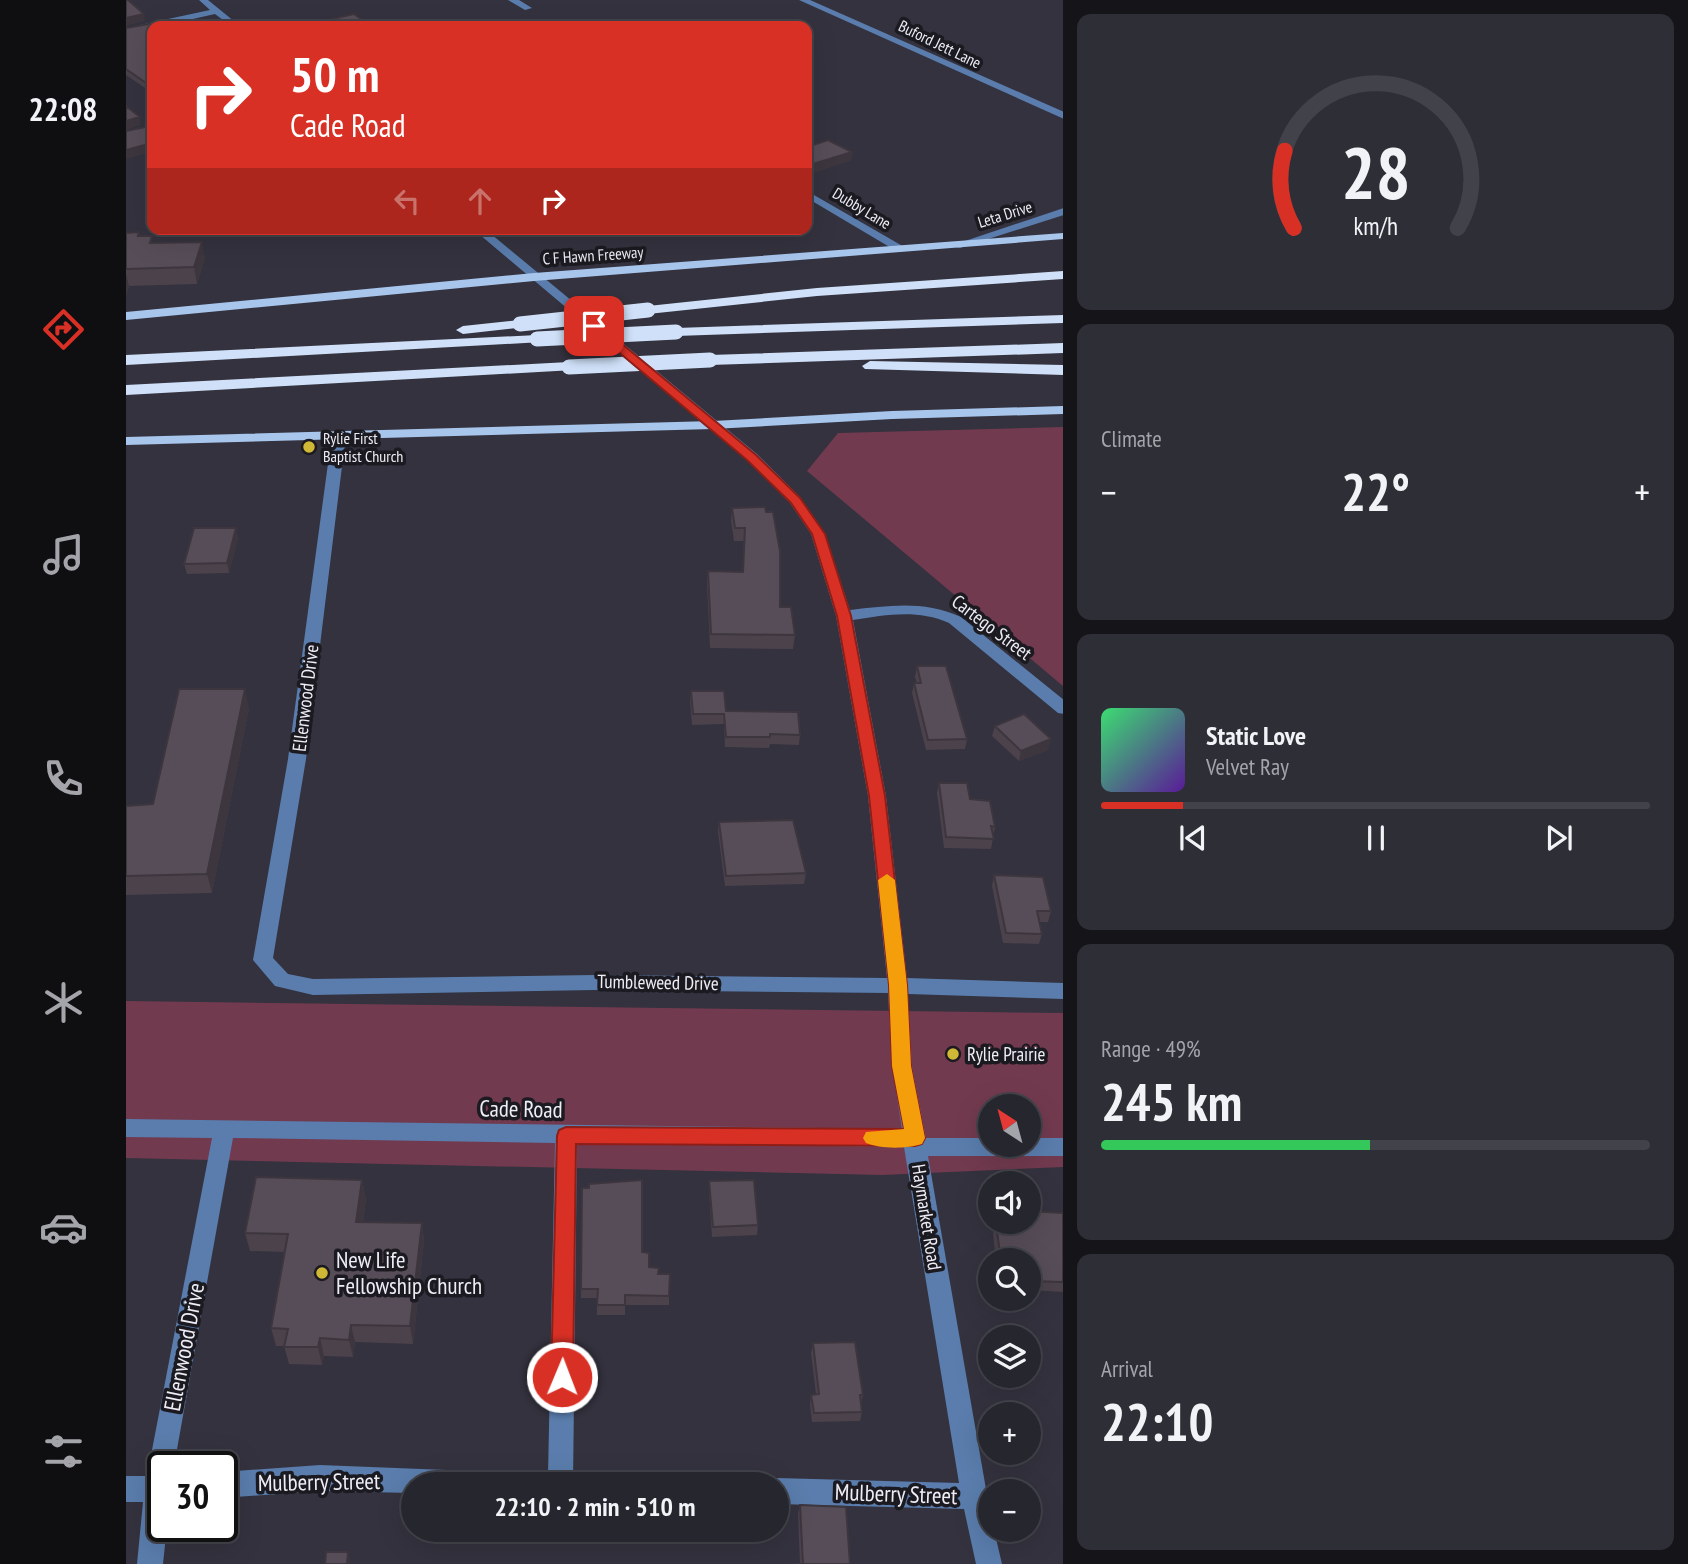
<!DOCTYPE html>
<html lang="en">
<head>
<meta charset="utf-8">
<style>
	body { margin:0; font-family:"PT Sans Narrow",sans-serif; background:#2e2e36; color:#f1f3f6; height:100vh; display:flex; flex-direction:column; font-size:26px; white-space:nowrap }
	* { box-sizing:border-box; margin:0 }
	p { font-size:23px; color:#a4a5aa }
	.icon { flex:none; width:38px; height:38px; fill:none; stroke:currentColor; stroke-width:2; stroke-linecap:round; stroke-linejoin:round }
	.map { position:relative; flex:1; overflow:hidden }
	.sheet { display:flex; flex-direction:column; gap:14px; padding:14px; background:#151519; width:625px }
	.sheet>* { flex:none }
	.hud { position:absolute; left:21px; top:21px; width:665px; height:214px; border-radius:14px; box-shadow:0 7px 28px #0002,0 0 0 2px #42434a; background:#d93025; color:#fff; overflow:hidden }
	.needle { width:46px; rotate:324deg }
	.tools { position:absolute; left:852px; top:1094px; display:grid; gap:14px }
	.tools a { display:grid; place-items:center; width:63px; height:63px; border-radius:50%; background:#26262e; box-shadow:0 7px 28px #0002,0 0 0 2px #42434a; font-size:35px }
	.speed { position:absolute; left:21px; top:1451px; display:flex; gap:14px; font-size:35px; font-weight:700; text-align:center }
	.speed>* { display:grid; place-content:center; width:91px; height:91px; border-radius:50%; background:#26262e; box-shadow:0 7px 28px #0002,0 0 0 2px #42434a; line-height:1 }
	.speed .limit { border:4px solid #111; border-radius:10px; background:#fff; color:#111 }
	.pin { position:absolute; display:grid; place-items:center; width:60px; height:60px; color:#fff; margin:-30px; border-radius:14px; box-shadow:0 4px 10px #0006 }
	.me { position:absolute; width:77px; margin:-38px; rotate:1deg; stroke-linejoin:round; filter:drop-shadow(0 0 5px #0008) }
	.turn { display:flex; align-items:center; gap:24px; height:147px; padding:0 28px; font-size:32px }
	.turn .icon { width:91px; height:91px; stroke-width:2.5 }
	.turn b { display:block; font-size:49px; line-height:60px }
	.lanes { display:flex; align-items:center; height:66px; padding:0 28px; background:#0003; justify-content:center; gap:35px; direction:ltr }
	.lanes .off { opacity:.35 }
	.big { font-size:52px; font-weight:800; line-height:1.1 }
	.sheet .tile { flex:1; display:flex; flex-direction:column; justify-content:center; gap:10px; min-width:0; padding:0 24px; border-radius:14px; background:#2e2e36 }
	.sheet .dial { align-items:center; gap:0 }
	.dial svg { height:182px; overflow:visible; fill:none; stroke:#42434a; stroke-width:7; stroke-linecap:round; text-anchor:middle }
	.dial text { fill:#f1f3f6; stroke:none }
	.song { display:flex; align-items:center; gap:21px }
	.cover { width:84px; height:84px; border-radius:10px; background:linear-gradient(135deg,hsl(140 70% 55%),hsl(270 70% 35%)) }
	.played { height:7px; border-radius:4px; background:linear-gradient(90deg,#d93025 15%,#42434a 15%) }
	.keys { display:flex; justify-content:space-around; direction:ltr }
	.heat { display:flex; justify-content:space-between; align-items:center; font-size:38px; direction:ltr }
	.charge { height:10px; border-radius:5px; background:linear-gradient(90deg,#34c759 49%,#42434a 0) }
	.trip { position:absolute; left:275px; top:1472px; width:388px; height:70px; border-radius:35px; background:#26262e; box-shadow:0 7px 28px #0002,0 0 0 2px #42434a; font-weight:800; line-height:70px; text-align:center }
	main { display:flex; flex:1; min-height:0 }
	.dock { display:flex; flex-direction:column; width:126px; justify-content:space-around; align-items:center; background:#0f0f12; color:#a4a5aa }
	.dock .icon { width:49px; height:49px }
	.dock .selected { color:#d93025 }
	.dock b { font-size:32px; color:#f1f3f6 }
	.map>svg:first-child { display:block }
	.green { fill:#723a4f; fill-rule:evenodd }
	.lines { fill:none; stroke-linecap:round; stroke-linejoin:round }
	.minor { fill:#5a7dad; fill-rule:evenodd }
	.major { fill:#a8c5ec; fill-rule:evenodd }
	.highway { fill:#cfe0f8; fill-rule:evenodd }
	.highway-bridge { stroke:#cfe0f8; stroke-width:15 }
	.wall { fill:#4b424c }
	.shaded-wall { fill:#3d363e }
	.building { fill:#574d58; stroke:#3d363e; stroke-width:2 }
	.route { fill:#d93025; stroke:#8d1f18; stroke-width:2 }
	.slow { fill:#f59e0b }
	.poi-dot { fill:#d0b837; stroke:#1b1a20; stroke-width:2.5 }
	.labels { text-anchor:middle; stroke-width:7; stroke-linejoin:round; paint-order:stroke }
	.far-street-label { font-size:16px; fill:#eeedf6; stroke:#1b1a20 }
	.far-poi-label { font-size:16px; fill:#eeedf6; stroke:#1b1a20; text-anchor:start }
	.street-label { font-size:19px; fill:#eeedf6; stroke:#1b1a20 }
	.poi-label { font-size:19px; fill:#eeedf6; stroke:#1b1a20; text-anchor:start }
	.near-street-label { font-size:23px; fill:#eeedf6; stroke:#1b1a20 }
	.near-poi-label { font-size:23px; fill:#eeedf6; stroke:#1b1a20; text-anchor:start }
</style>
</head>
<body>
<main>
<nav class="dock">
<b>22:08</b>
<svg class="icon selected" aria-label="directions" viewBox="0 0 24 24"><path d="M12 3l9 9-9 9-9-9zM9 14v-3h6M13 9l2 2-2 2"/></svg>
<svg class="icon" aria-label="music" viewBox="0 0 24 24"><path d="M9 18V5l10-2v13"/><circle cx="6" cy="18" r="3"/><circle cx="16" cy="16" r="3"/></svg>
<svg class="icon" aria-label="phone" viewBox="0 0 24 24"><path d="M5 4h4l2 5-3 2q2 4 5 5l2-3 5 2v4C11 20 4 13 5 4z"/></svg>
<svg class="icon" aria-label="climate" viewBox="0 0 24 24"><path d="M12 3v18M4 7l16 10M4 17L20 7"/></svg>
<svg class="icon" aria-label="car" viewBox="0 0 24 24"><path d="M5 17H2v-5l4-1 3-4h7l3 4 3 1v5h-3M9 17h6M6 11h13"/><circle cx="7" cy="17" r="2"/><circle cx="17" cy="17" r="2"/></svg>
<svg class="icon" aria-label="filters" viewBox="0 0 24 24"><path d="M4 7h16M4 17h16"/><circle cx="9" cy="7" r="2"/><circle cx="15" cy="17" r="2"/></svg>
</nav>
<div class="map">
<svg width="938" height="1564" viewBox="0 0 938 1564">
	<rect width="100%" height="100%" fill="#33323e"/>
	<path class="green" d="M937 427V686L681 471 712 433Z
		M0 1001 937 1013V1167L756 1175 0 1158ZM864 1106H903V1144H864Z"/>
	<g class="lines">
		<path class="minor" d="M73 0H82L114 26H105L89 14 0 34V28L84 10Z
			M382 0H393L406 8 399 10Z
			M673 0H684L938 112V119Z
			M681 191 780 248 782 250 772 252 681 198Z
			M938 208V215L834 248 824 246Z
			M347 229H359L631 454 674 497 699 534 724 610C763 606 797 600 835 617L938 700V714L932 713 823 623C791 609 760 615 727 620L760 796 781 978 938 983V999L782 994 786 1066 800 1138H864V1144H903V1138H938V1156H802L864 1512V1530H868L876 1564H850L838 1509 651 1504V1484H641L651 1478 833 1483 778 1147 451 1143 447 1484H287V1493L194 1491 96 1498V1472L194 1465 422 1474 429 1143 107 1138 48 1466H37V1526H41L37 1564H11L17 1502H0V1476H21L86 1138 0 1137V1119L776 1129 766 1066 762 993 468 990 187 995 149 986 127 960 162 759 206 434 213 430 220 434 180 759 147 958 162 974 187 979 468 975 761 978 742 796 710 616 685 534 664 503 621 460Z"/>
		<path class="major" d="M938 233V239L408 281 0 320V312L408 273Z
			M938 406V414L766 419 587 429 0 445V437L587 421 766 411Z"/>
		<path class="highway" d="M938 271V279L691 296 522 314 515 310 522 306 691 288Z
			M938 315V323L550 336 543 332 550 328Z
			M394 320 399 321 401 324 399 327 337 334 330 330 337 326Z
			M411 335 416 336 418 339 416 342 0 365V355Z
			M938 343V353L584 365 576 360 584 355Z
			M744 361 938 365V375L739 369 736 366Z
			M443 362 451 367 448 370 0 395V385Z"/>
		<path class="highway-bridge" d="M394 324 522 310
			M411 339 550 332
			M443 367 584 360"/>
	</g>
	<path class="wall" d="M26 26V92H25L0 75V28Z
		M681 147 726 152 725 160 686 173 681 170Z
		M13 232 14 236 28 243 79 258 71 284 3 286 0 295V233Z
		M639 507 654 607 669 635 667 649 584 648 581 584 582 571 617 572 618 541H608L605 521 606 508Z
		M112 538 103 573 61 574 58 564Z
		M791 666 841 739 839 749 800 750 786 693 788 683H791L789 677Z
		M565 691 600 711 674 735 673 745 644 744 643 748 599 747 598 724 566 725 564 701Z
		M123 708 86 893 0 895V806L27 804Z
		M869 726 922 750 893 761 866 736Z
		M813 783 844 799 869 827 865 849 818 848 811 793Z
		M593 822 680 873 678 884 599 886 592 832Z
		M868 875 925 911 922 922H913L916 934 913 944 877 943 866 886Z
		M236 1180 240 1199 237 1222 296 1223 298 1241 287 1344 229 1342 227 1357 198 1356 196 1365 163 1364 158 1346H150L145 1328 158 1252 124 1251 119 1233Z
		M583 1181 632 1225 631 1235 586 1237 583 1191Z
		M456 1188 516 1252 523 1267 532 1274 543 1296V1305H499V1315H471V1298H455Z
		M937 1213V1292L903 1290V1260H870L867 1234 870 1224 879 1225 878 1222H903Z
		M687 1343 737 1395 735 1404 736 1412 734 1421 686 1422 684 1404 685 1395 690 1394 685 1353Z
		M674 1505 724 1564H674L672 1513Z"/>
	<path class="shaded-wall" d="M18 14 19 21 0 26V18Z
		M26 84V92H25L23 85Z
		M14 117 15 125 0 130V121Z
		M26 143V152L0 159V150Z
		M726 152 725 160 686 173 687 164Z
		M76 242 79 258 71 284 68 267Z
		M0 274 3 286 0 295Z
		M110 528 112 538 103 573 101 563Z
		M119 689 123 708 86 893 81 874Z
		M925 739 922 750 893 761 895 751Z
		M236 1180 240 1199 234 1240 230 1222Z
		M296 1223 298 1241 287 1344 284 1326Z
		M225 1325 229 1342 227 1357 223 1340Z
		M194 1338 198 1356 196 1365 192 1347Z
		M222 1552 224 1560V1564H221Z"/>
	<path class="building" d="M0 0H2L18 14 0 18Z
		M228 14 245 26H192L188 23Z
		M28 23 32 26H26V84L23 85 0 69V28Z
		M0 106 14 117 0 121Z
		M24 126 26 128V143L0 150V131Z
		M702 140 726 152 687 164 681 161V147Z
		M13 232 12 236H26L24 243 76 242 68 267 0 269V233Z
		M639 507 640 512H647L654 551V607H665L669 635 585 634 582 571 617 572 619 528H609L606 508Z
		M68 528H110L101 563 58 564Z
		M791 666H820L841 739 802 740 788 683H795Z
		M53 689H119L81 874 0 876V806L27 804Z
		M565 691H598L600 711 672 712 674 735 644 734V737H600L598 714H567Z
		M898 714 925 739 895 751 869 726Z
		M813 783H841L844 799 864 801 869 827 865 826 868 839 820 837Z
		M667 820 680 873 600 876 593 822Z
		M868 875 917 877 925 911H911L916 934 880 933Z
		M130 1177 236 1180 230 1222 296 1223 284 1326 225 1325 223 1340 194 1338 192 1347H158L162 1329 145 1328 162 1234 119 1233Z
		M516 1180V1252L523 1253V1267L533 1268 532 1274H544L543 1296 499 1295V1305H471L472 1289H455L456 1188H463V1184Z
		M628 1180 632 1225 587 1227 583 1181Z
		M903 1211 937 1213V1282L903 1281V1260H875L870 1224 883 1225V1222H903Z
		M729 1342 737 1395H734L736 1412 688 1413 685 1395 693 1394 687 1343Z
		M674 1505 720 1507 724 1564H669H677Z
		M200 1552H222L221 1564H199Z"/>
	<path class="route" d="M464 324H472L630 455 674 498 699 534 725 616 759 796 781 985 785 1066 799 1138 796 1144 789 1146 450 1144 447 1377 444 1384 436 1387 428 1384 425 1377 431 1136 433 1130 440 1127 778 1129 766 1066 763 985 743 796 711 616 686 534 665 503 621 460 464 328Z"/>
	<path class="slow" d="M761 874 769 880 781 985 785 1066 799 1138 796 1144C781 1149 754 1149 740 1143L737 1138 740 1132 778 1129 766 1066 763 985 752 880Z"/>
	<g class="poi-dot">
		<circle cx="183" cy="447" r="7"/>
		<circle cx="827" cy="1054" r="7"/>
		<circle cx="196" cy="1273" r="7"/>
	</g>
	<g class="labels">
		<g class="far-street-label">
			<text transform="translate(814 44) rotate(26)" y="6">Buford Jett Lane</text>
			<text transform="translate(736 208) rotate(31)" y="6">Dubby Lane</text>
			<text transform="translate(879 214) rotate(-17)" y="6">Leta Drive</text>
			<text transform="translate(467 255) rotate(-4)" y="6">C F Hawn Freeway</text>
		</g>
		<g class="far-poi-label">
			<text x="197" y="444">Rylie First<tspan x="197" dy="18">Baptist Church</tspan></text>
		</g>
		<g class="street-label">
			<text transform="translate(866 627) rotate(37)" y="7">Cartego Street</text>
			<text transform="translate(179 698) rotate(-83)" y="7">Ellenwood Drive</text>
			<text transform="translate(532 982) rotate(1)" y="7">Tumbleweed Drive</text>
			<text transform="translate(801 1217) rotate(81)" y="7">Haymarket Road</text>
		</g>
		<g class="poi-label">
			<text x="841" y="1061">Rylie Prairie</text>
		</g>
		<g class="near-street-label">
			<text transform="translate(395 1109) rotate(1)" y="8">Cade Road</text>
			<text transform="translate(58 1347) rotate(-79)" y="8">Ellenwood Drive</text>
			<text transform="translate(193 1482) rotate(-1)" y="8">Mulberry Street</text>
			<text transform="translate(770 1494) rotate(2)" y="8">Mulberry Street</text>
		</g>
		<g class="near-poi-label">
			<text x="210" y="1268">New Life<tspan x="210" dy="26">Fellowship Church</tspan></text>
		</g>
	</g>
</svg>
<div class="tools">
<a><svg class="needle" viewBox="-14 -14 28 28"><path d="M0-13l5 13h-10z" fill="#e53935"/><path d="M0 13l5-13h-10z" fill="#a4a5aa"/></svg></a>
<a><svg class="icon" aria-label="sound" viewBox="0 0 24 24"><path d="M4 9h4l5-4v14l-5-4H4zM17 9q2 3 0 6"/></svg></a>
<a><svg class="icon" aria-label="search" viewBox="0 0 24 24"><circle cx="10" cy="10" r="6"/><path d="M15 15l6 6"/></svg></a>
<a><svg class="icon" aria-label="layers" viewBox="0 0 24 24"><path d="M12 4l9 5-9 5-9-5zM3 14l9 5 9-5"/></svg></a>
<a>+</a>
<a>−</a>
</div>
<div class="speed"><div class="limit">30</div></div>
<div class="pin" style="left:468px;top:326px;background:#d93025"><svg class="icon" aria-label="arrive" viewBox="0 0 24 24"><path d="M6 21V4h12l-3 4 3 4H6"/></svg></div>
<svg class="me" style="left:436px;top:1377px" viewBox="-20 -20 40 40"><circle r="17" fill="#d93025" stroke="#fff" stroke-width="3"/><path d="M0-11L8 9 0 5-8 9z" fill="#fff"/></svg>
<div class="trip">22:10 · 2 min · 510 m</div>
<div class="hud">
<div class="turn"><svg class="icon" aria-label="right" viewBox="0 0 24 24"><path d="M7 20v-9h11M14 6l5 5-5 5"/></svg><div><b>50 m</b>Cade Road</div></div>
<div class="lanes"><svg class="icon off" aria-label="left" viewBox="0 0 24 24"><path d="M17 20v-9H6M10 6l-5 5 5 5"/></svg><svg class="icon off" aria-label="ahead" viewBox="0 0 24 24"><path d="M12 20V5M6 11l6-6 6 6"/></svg><svg class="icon" aria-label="right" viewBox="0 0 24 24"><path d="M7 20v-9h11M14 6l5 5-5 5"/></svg></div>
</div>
</div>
<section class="sheet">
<div class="tile dial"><svg viewBox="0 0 100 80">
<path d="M14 69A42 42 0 1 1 86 69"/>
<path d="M14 69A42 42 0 0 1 10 35" stroke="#d93025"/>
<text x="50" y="56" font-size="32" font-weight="700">28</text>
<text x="50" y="72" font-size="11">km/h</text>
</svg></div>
<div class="tile"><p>Climate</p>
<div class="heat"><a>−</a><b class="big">22°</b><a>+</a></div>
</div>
<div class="tile">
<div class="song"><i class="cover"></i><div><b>Static Love</b><p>Velvet Ray</p></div></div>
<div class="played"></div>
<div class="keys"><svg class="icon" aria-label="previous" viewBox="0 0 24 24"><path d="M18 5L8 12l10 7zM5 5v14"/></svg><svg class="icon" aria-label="pause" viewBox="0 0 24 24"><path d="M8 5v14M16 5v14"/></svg><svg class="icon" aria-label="next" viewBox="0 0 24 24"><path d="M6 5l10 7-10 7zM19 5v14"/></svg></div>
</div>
<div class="tile"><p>Range · 49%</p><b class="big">245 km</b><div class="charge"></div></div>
<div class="tile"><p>Arrival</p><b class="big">22:10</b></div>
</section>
</main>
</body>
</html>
